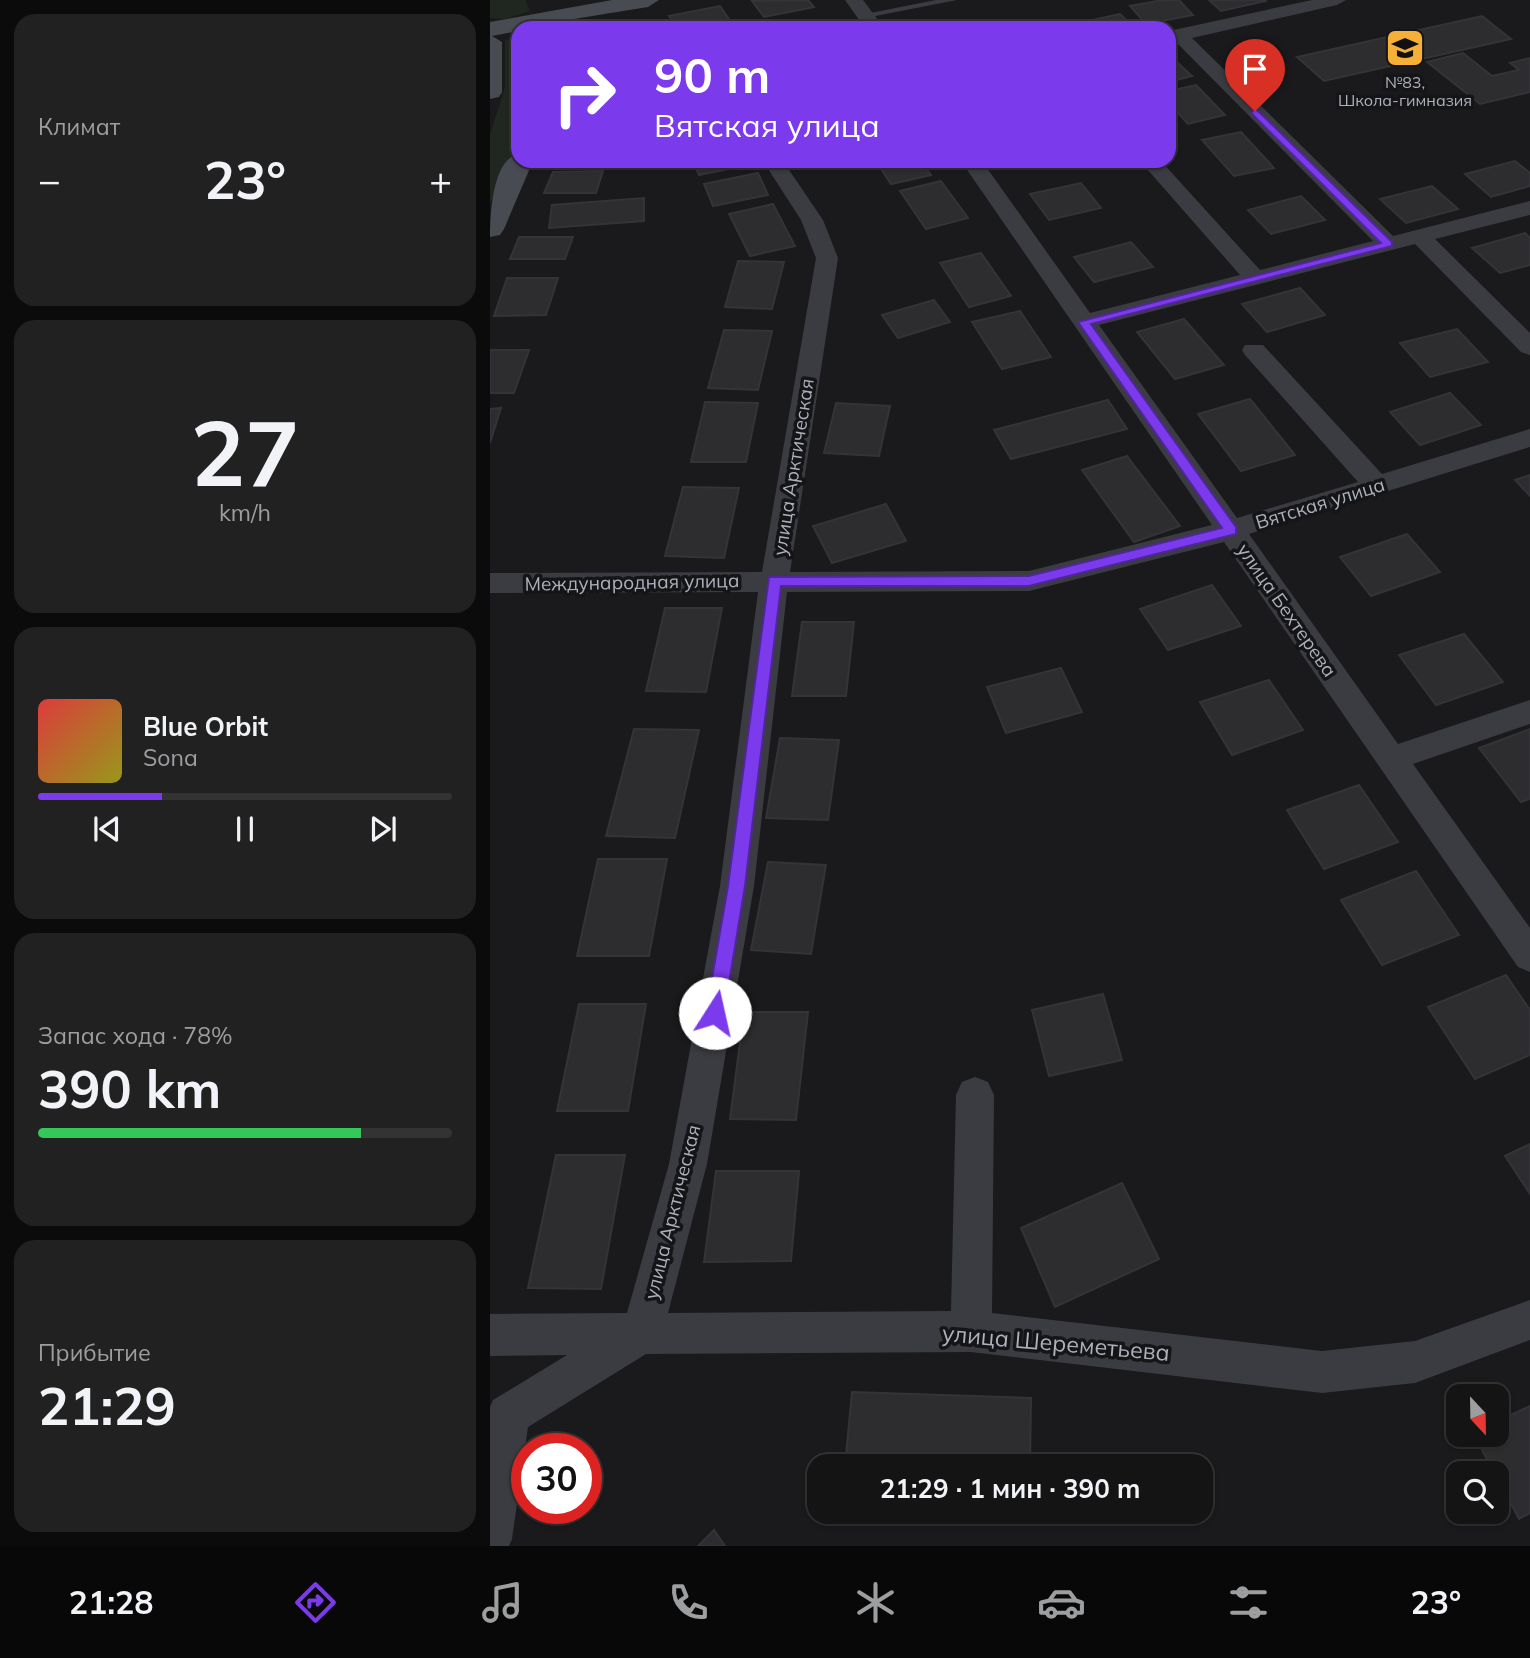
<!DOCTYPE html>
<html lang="ru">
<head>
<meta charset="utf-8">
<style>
	body { margin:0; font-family:Mulish,sans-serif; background:#212122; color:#f1f3f6; height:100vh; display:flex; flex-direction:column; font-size:26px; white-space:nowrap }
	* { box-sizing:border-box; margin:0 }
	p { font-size:23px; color:#9d9ea0 }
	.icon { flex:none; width:38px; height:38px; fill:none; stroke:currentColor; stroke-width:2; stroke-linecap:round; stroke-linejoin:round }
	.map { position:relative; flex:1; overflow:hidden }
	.panel { display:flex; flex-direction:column; gap:14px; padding:14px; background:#0b0b0c; width:490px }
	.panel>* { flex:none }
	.guide { position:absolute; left:21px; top:21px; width:665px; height:147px; border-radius:21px; box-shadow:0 2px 5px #0004,0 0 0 2px #333334; background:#7c3aed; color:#fff; overflow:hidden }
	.needle { width:46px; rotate:158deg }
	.controls { position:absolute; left:956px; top:1384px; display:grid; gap:14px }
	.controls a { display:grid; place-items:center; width:63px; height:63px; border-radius:14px; background:#141415; box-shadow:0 2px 5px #0004,0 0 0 2px #333334; font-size:35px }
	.speed { position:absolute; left:21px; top:1433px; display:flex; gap:14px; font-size:35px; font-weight:700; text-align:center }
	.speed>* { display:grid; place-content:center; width:91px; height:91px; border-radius:50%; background:#141415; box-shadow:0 2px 5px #0004,0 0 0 2px #333334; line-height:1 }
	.speed .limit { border:10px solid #d22; background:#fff; color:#111 }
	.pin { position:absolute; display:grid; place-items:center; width:60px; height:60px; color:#fff; margin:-72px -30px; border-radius:50% 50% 50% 0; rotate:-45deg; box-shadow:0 0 7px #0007 }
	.pin .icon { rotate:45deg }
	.me { position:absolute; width:77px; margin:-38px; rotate:10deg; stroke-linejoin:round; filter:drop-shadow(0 0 5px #0008) }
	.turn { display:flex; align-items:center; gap:24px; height:147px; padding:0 28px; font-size:32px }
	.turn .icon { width:91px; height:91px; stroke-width:2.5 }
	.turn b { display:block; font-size:49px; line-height:60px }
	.big { font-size:52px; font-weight:700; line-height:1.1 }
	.panel .widget { flex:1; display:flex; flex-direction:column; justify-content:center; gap:10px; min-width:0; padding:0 24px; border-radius:21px; background:#212122 }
	.panel .dial { align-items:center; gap:0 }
	.dial b { font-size:91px; line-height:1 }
	.song { display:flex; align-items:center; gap:21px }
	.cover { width:84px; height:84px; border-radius:10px; background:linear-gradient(135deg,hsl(0 70% 55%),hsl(60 70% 35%)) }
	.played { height:7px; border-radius:4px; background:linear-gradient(90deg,#7c3aed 30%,#333334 30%) }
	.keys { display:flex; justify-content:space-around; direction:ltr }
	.heat { display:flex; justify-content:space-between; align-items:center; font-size:38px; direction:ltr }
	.charge { height:10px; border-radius:5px; background:linear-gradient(90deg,#34c759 78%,#333334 0) }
	.trip { position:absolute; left:317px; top:1454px; width:406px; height:70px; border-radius:21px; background:#141415; box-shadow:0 2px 5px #0004,0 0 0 2px #333334; font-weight:700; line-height:70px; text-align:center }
	.dock { display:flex; height:112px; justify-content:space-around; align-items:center; background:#080808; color:#9d9ea0 }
	.dock .icon { width:49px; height:49px }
	.dock .on { color:#7c3aed }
	.dock b { font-size:32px; color:#f1f3f6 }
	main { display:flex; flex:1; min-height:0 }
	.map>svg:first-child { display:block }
	.green { fill:#1f2720 }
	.building { fill:#2d2d30; stroke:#343438; stroke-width:2 }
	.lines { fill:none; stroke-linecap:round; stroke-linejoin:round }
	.lane { fill:#3a3c41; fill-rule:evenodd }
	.street { fill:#3a3c41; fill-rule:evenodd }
	.secondary { fill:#484b51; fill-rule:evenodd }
	.route { fill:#7c3aed; stroke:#51269a; stroke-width:2 }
	.labels { text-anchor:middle; stroke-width:7; stroke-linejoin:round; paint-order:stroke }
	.far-poi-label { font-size:16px; fill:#acb1bc; stroke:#151517 }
	.street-label { font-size:19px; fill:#acb1bc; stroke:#151517 }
	.near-street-label { font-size:23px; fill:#acb1bc; stroke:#151517 }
</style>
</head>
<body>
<main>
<section class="panel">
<div class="widget"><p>Климат</p>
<div class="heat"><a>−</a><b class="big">23°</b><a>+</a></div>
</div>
<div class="widget dial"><b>27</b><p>km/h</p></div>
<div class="widget">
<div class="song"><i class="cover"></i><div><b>Blue Orbit</b><p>Sona</p></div></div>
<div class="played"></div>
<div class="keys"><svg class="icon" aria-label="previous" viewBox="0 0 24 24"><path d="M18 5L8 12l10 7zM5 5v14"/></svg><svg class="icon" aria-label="pause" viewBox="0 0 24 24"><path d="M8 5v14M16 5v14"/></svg><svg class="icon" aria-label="next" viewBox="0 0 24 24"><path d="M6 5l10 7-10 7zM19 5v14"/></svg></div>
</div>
<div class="widget"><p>Запас хода · 78%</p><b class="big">390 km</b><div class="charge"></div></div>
<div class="widget"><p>Прибытие</p><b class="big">21:29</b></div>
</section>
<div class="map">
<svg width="1040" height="1546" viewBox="0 0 1040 1546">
	<rect width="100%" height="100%" fill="#1a1a1c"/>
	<path class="green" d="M0 0H35L40 11 16 19 0 18Z
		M28 38V142L0 204V135L15 87V40Z"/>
	<path class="building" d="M318 0 324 7 274 17 262 1Z
		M673 0H689L703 15 656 24 640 6Z
		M719 0H775L776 1 731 11Z
		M230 6 241 22 213 28H186L179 16Z
		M630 14 645 28H587L583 24Z
		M992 16 1021 39 834 81 807 57Z
		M112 20 118 26 81 28V26Z
		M973 53 1002 76 1029 70 1020 63 1040 58V92L990 104 937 62Z
		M683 58 691 66 702 76 679 82V59Z
		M706 85 735 115 698 124 679 103V91Z
		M751 132 784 168 744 176 712 140Z
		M203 161H261L263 164 209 175Z
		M386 161H431L441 175 401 184Z
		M1025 161 1040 173V186L1001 197 975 174Z
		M113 171 106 193H54L63 172Z
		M268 173 278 195 223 206 214 184Z
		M451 181 478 218 436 229 410 191Z
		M591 183 611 208 559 220 540 194Z
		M942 186 968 209 916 223 890 199Z
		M811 196 835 220 781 234 758 210Z
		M154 198V221L59 228 62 205Z
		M283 204 305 246 260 256 239 214Z
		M1035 233 1040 238V265L1010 273 982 248Z
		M29 237H83L75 259H20Z
		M641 242 663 267 604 282 584 257Z
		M491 253 521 296 479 307 450 263Z
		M248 261 294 262 282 309 235 307Z
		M17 278H68L56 315 4 316Z
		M810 288 835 315 777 332 752 304Z
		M444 300 460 322 408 338 392 315Z
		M530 311 561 357 512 369 482 322Z
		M694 319 734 365 685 379 647 332Z
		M967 329 998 362 940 377 910 343Z
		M234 330 282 331 268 390 218 388Z
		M0 350H39L24 393H0Z
		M960 393 991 425 930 445 900 412Z
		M760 399 805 455 751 471 708 414Z
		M618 400 637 429 521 459 504 430Z
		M215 402 268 403 256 462H201Z
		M346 403 400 406 389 456 334 453Z
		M11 408 0 443V409Z
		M637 456 690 526 644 542 592 470Z
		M1040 475V496L1025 480Z
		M193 487 249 488 234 558 175 556Z
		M396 504 416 541 342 563 323 526Z
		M917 534 950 572 881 596 850 557Z
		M722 585 751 626 678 650 650 609Z
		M175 608H232L216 692 156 691Z
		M312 622H364L356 696H302Z
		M974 634 1013 682 946 705 909 655Z
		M571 668 592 712 516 733 497 687Z
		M779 680 813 730 742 755 710 702Z
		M144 729 209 730 185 838 116 836Z
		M1040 729V799L1031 802 989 748Z
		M290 738 349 740 338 820 276 818Z
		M869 785 908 842 834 869 797 810Z
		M108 859H177L159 956H87Z
		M278 862 336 865 321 954 261 950Z
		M926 871 969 935 892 965 851 900Z
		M1016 975 1040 1010V1055L985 1079 938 1007Z
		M613 994 632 1060 559 1076 542 1010Z
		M89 1004H156L138 1111H67Z
		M254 1012H318L306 1120 240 1119Z
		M1040 1144V1194L1015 1156Z
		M66 1155H135L111 1289 38 1288Z
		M226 1171H309L301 1261 214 1262Z
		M632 1183 669 1259 565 1307 531 1228Z
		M362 1392 541 1398 540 1466H355Z
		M1040 1406V1513L1029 1519 984 1435H1006V1422Z
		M224 1530 235 1546H208Z"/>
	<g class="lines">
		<path class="lane" d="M446 0H467L375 18 370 15Z"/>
		<path class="street" d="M355 0H373L394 28H375Z
			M822 0H856L847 5 702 38 903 236 1040 201V215L945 239 1040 333V355L1031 352 925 244 609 325 747 518 868 482 755 355 752 350 755 345H773L892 474 1040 429V447L759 534 908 744 1040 700V724L923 764 1040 928V972L1028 967 734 542 539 591 297 592 264 886 217 1164 178 1313 461 1311 466 1095 472 1082 485 1077 498 1082 504 1095 502 1313 832 1351 925 1341 1040 1300V1340L925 1383 832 1393 481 1352 156 1354 38 1427 22 1539 19 1546H0V1407L3 1400 77 1355 0 1356V1314L137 1313 179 1164 230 886 268 592 0 593V573L272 572 326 258 311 220 273 161H293L333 220 348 258 300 572 539 571 722 525 471 161H492L600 313 750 275 650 161H671L770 270 883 241 685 41 679 43V31Z"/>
		<path class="secondary" d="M122 0H169L158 7 28 28V31L2 36 12 42V92L9 97 0 99V22Z
			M28 154V161H43L14 229 10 235 0 237C0 216 2 160 28 154Z"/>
	</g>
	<path class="route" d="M765 108 902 242V246L601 324 746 527V534L539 586H291L255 886 234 1013 231 1018 225 1021 218 1018 216 1013 238 886 279 577 539 576 732 528 588 322 891 243 761 113Z"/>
	<defs>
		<g id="school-square" transform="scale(2.0125)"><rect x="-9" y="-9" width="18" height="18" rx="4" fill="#f6af37" stroke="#151517"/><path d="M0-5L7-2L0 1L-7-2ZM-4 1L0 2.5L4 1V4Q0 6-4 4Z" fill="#111"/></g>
	</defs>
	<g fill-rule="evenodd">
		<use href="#school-square" x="915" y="48"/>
	</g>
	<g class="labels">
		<g class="far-poi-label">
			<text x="915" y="88">№83,<tspan x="915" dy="18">Школа-гимназия</tspan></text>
		</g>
		<g class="street-label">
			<text transform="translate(303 467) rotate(-81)" y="7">улица Арктическая</text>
			<text transform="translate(830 503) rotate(-17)" y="7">Вятская улица</text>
			<text transform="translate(142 582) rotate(-1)" y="7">Международная улица</text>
			<text transform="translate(797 610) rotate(55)" y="7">улица Бехтерева</text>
			<text transform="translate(182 1212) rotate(-76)" y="7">улица Арктическая</text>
		</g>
		<g class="near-street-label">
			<text transform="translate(566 1343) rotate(5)" y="8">улица Шереметьева</text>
		</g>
	</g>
</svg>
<div class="controls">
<a><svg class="needle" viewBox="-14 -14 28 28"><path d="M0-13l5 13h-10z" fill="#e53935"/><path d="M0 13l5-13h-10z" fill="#9d9ea0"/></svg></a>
<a><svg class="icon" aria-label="search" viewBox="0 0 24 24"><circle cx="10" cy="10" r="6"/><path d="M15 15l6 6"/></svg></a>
</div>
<div class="speed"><div class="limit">30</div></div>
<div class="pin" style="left:765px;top:111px;background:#d93025"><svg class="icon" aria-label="arrive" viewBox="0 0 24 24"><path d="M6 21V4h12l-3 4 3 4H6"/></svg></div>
<svg class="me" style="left:225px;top:1013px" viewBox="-20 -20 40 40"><circle r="19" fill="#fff"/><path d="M0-13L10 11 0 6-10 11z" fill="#7c3aed"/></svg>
<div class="trip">21:29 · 1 мин · 390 m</div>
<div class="guide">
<div class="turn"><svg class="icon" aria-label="right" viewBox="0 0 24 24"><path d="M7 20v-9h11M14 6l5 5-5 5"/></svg><div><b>90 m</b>Вятская улица</div></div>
</div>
</div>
</main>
<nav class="dock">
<b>21:28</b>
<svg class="icon on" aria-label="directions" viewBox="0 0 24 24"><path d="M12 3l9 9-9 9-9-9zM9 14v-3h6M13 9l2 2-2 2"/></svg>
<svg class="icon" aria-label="music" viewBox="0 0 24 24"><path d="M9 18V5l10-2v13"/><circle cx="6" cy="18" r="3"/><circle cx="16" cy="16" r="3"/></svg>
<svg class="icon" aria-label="phone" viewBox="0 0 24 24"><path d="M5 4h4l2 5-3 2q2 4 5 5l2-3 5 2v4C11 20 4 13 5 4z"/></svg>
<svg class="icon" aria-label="climate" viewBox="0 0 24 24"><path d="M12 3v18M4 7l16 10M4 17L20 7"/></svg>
<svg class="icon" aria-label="car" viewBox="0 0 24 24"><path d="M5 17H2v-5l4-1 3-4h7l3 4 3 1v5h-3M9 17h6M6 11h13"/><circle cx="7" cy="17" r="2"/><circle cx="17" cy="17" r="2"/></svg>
<svg class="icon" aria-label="filters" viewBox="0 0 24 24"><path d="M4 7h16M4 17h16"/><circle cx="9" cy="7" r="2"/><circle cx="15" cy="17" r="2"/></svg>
<b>23°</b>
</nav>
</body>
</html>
